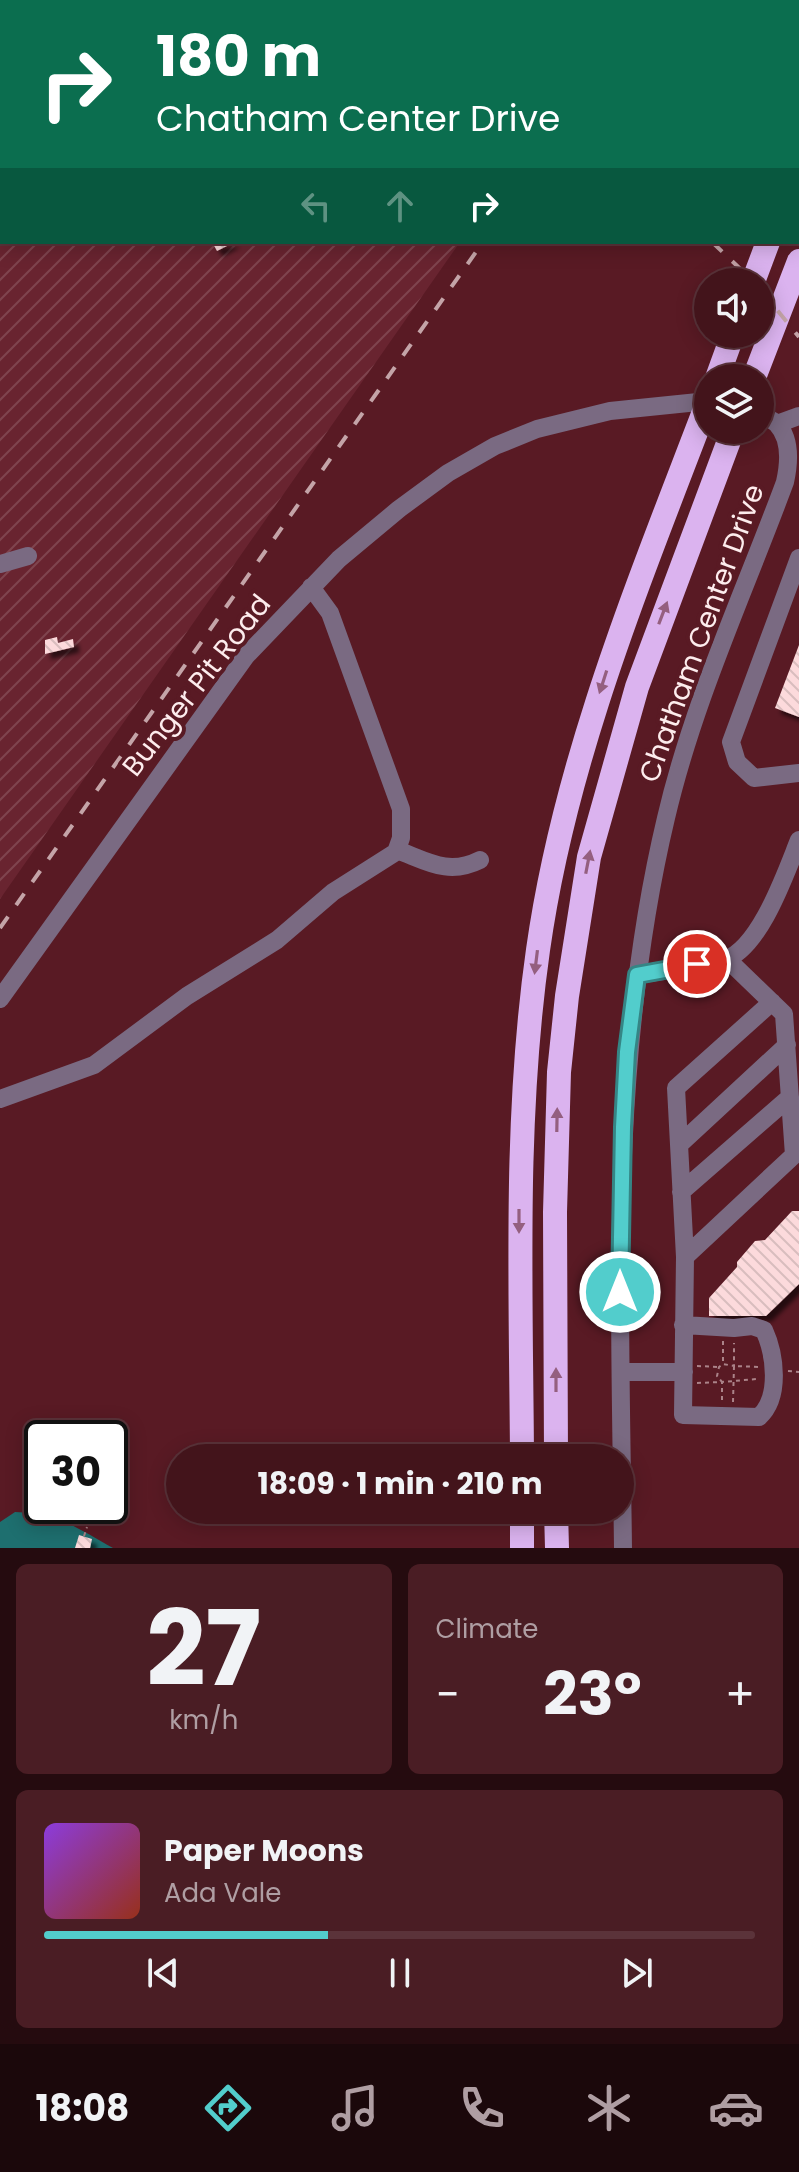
<!DOCTYPE html>
<html lang="en">
<head>
<meta charset="utf-8">
<style>
	body { margin:0; font-family:Poppins,sans-serif; background:#4a1d24; color:#f1f3f6; height:100vh; display:flex; flex-direction:column; font-size:30px; white-space:nowrap }
	* { box-sizing:border-box; margin:0 }
	p { font-size:26px; color:#af9ea3 }
	.icon { flex:none; width:44px; height:44px; fill:none; stroke:currentColor; stroke-width:2; stroke-linecap:round; stroke-linejoin:round }
	.map { position:relative; height:1548px; overflow:hidden }
	.details { display:flex; flex-direction:column; gap:16px; padding:16px; background:#250b0f; flex:1 }
	.details>* { flex:none }
	.banner { position:absolute; left:0px; top:0px; width:800px; height:244px; box-shadow:0 4px 20px #0003,0 0 0 2px #5b333a; background:#0b6e4f; color:#fff; overflow:hidden }
	.controls { position:absolute; left:694px; top:268px; display:grid; gap:16px }
	.controls a { display:grid; place-items:center; width:80px; height:80px; border-radius:50%; background:#43141b; box-shadow:0 4px 20px #0003,0 0 0 2px #5b333a; font-size:40px }
	.speed { position:absolute; left:24px; top:1420px; display:flex; gap:16px; font-size:40px; font-weight:700; text-align:center }
	.speed>* { display:grid; place-content:center; width:104px; height:104px; border-radius:50%; background:#43141b; box-shadow:0 4px 20px #0003,0 0 0 2px #5b333a; line-height:1 }
	.speed .limit { border:4px solid #111; border-radius:12px; background:#fff; color:#111 }
	.pin { position:absolute; display:grid; place-items:center; width:68px; height:68px; color:#fff; margin:-34px; border:4px solid #fff; border-radius:50%; box-shadow:0 2px 8px #0007 }
	.me { position:absolute; width:88px; margin:-44px; rotate:0deg; stroke-linejoin:round; filter:drop-shadow(0 0 6px #0008) }
	.turn { display:flex; align-items:center; gap:28px; height:168px; padding:0 24px; font-size:36px }
	.turn .icon { width:104px; height:104px; stroke-width:2.5 }
	.turn b { display:block; font-size:56px; line-height:68px }
	.lanes { display:flex; align-items:center; height:76px; padding:0 24px; background:#0003; justify-content:center; gap:40px; direction:ltr }
	.lanes .off { opacity:.35 }
	.big { font-size:60px; font-weight:700; line-height:1.1 }
	.details .widget { flex:1; display:flex; flex-direction:column; justify-content:center; gap:12px; min-width:0; padding:0 28px; border-radius:12px; background:#4a1d24 }
	.details .dial { align-items:center; gap:0 }
	.dial b { font-size:104px; line-height:1 }
	.song { display:flex; align-items:center; gap:24px }
	.cover { width:96px; height:96px; border-radius:12px; background:linear-gradient(135deg,hsl(270 70% 55%),hsl(10 70% 35%)) }
	.played { height:8px; border-radius:4px; background:linear-gradient(90deg,#52cdcc 40%,#5b333a 40%) }
	.keys { display:flex; justify-content:space-around; direction:ltr }
	.heat { display:flex; justify-content:space-between; align-items:center; font-size:44px; direction:ltr }
	.details .tiles { flex:1; display:grid; gap:16px; grid-template-columns:1fr 1fr }
	.widget:last-child { grid-column:span 2 }
	.trip { position:absolute; left:166px; top:1444px; width:468px; height:80px; border-radius:40px; background:#43141b; box-shadow:0 4px 20px #0003,0 0 0 2px #5b333a; font-weight:700; line-height:80px; text-align:center }
	.tab-bar { display:flex; height:128px; justify-content:space-around; align-items:center; background:#1b080b; color:#af9ea3 }
	.tab-bar .icon { width:56px; height:56px }
	.tab-bar .current { color:#52cdcc }
	.tab-bar b { font-size:36px; color:#f1f3f6 }
	.map>svg:first-child { display:block }
	.industrial { fill:url(#industrial-furrows) }
	.water { fill:#1e6f6f }
	.building { fill:url(#building-back-hatch); filter:url(#shadow) }
	.lines { fill:none; stroke-linecap:round; stroke-linejoin:round }
	.path { stroke:#ab8389; stroke-width:2; stroke-dasharray:4 4; stroke-linecap:butt }
	.minor { stroke:#7a6a82; stroke-width:18 }
	.highway { stroke:#dbb3ef; stroke-width:24 }
	.rail { stroke:#c4a4a8; stroke-width:4; stroke-dasharray:14 14; stroke-linecap:butt }
	.oneway { fill:#945f7f }
	.route-casing { stroke:#358585; stroke-width:20 }
	.route { stroke:#52cdcc; stroke-width:14 }
	.labels { text-anchor:middle; stroke-width:8; stroke-linejoin:round; paint-order:stroke }
	.street-label { font-size:28px; fill:#fdeced; stroke:#591a24 }
</style>
</head>
<body>
<div class="map">
<svg width="799" height="1548" viewBox="0 0 799 1548">
	<defs>
		<pattern id="industrial-furrows" width="10" height="10" patternUnits="userSpaceOnUse" patternTransform="scale(2)"><rect width="10" height="10" fill="#692430"/><path d="M-1 1l2-2M0 10L10 0M9 11l2-2" fill="none" stroke="#7f444e"/></pattern>
		<pattern id="building-back-hatch" width="6" height="6" patternUnits="userSpaceOnUse" patternTransform="scale(2)"><rect width="6" height="6" fill="#fcdadc"/><path d="M-1 5l2 2M0 0l6 6M5-1l2 2" fill="none" stroke="#d9bdbe"/></pattern>
		<filter id="shadow"><feDropShadow dx="5.5" dy="5.5" stdDeviation="2" flood-color="#0009"/></filter>
	</defs>
	<rect width="100%" height="100%" fill="#591a24"/>
	<path class="industrial" d="M0 0 334 2H2V242H460L0 899Z"/>
	<path class="water" d="M15 1512C58 1514 76 1527 113 1548H0V1522Z"/>
	<path class="building" d="M212 242H235L217 251Z
		M57 637 58 643 73 639 74 647 45 654V640Z
		M799 645V717L775 708Z
		M792 1211H799V1284L766 1316H709V1298L737 1267V1262L755 1241 765 1240Z
		M79 1535 92 1539 90 1548H75Z"/>
	<g class="lines">
		<path class="path" d="M723 1341V1363
			M697 1366 719 1367
			M788 1371 799 1372
			M697 1383 722 1382 717 1376 719 1367 723 1364 734 1366V1343
			M722 1400V1382L757 1379
			M733 1402 734 1366 760 1367
			M84 1536 87 1527"/>
		<path class="minor" d="M777 424 799 416
			M799 558 731 742 737 762 754 778 799 773
			M0 564 28 556
			M397 850C427 861 448 876 480 860
			M727 959 784 1014 794 1155 685 1257 676 1088 772 1002
			M637 975C665 970 696 968 724 960 760 949 786 872 799 840
			M0 999 246 656 339 559 399 509 448 473 495 446 537 429 610 411 708 401
			M0 1099 94 1065 187 996 277 940 333 892 396 852 401 838V809L330 613 311 587
			M679 1145 787 1045
			M681 1192 790 1097
			M683 1325 734 1328 752 1326 764 1330C775 1354 781 1397 759 1417L683 1415 685 1257
			M621 1372H684
			M623 1548C620 1304 609 1057 666 818 693 702 744 593 785 482 789 464 791 439 777 424 773 420 765 417 760 414"/>
		<path class="highway" d="M798 164 799 161
			M753 282 768 242
			M717 378 733 334
			M754 378 799 261
			M522 1458C521 1288 514 1118 538 950 565 758 640 580 708 401
			M556 1458 555 1212 559 1072 567 996 589 857 637 687 733 430
			M522 1510V1548
			M556 1510 557 1548"/>
		<path class="rail" d="M362 0 365 2
			M592 2V0
			M628 2 629 0
			M712 242 754 282
			M760 289 799 337
			M0 928 483 242"/>
	</g>
	<defs><path id="oneway-solid" d="M-6-.8H1V-3.2L6.5 0L1 3.2V.8H-6Z" transform="scale(2)"/></defs>
	<g class="oneway">
		<use href="#oneway-solid" transform="translate(663 613) rotate(-69)"/>
		<use href="#oneway-solid" transform="translate(603 682) rotate(108)"/>
		<use href="#oneway-solid" transform="translate(588 862) rotate(-79)"/>
		<use href="#oneway-solid" transform="translate(536 962) rotate(97)"/>
		<use href="#oneway-solid" transform="translate(557 1120) rotate(-89)"/>
		<use href="#oneway-solid" transform="translate(519 1221) rotate(90)"/>
		<use href="#oneway-solid" transform="translate(556 1380) rotate(-90)"/>
	</g>
	<g class="lines">
		<g class="route-casing">
			<path id="route" d="M620 1292 623 1127 627 1052 637 975 697 964"/>
		</g>
		<use href="#route" class="route"/>
	</g>
	<g class="labels">
		<g class="street-label">
			<text transform="translate(701 633) rotate(-70)" y="10">Chatham Center Drive</text>
			<text transform="translate(196 685) rotate(-52)" y="10">Bunger Pit Road</text>
		</g>
	</g>
</svg>
<div class="controls">
<a><svg class="icon" aria-label="sound" viewBox="0 0 24 24"><path d="M4 9h4l5-4v14l-5-4H4zM17 9q2 3 0 6"/></svg></a>
<a><svg class="icon" aria-label="layers" viewBox="0 0 24 24"><path d="M12 4l9 5-9 5-9-5zM3 14l9 5 9-5"/></svg></a>
</div>
<div class="speed"><div class="limit">30</div></div>
<div class="pin" style="left:697px;top:964px;background:#d93025"><svg class="icon" aria-label="arrive" viewBox="0 0 24 24"><path d="M6 21V4h12l-3 4 3 4H6"/></svg></div>
<svg class="me" style="left:620px;top:1292px" viewBox="-20 -20 40 40"><circle r="17" fill="#52cdcc" stroke="#fff" stroke-width="3"/><path d="M0-11L8 9 0 5-8 9z" fill="#fff"/></svg>
<div class="trip">18:09 · 1 min · 210 m</div>
<div class="banner">
<div class="turn"><svg class="icon" aria-label="right" viewBox="0 0 24 24"><path d="M7 20v-9h11M14 6l5 5-5 5"/></svg><div><b>180 m</b>Chatham Center Drive</div></div>
<div class="lanes"><svg class="icon off" aria-label="left" viewBox="0 0 24 24"><path d="M17 20v-9H6M10 6l-5 5 5 5"/></svg><svg class="icon off" aria-label="ahead" viewBox="0 0 24 24"><path d="M12 20V5M6 11l6-6 6 6"/></svg><svg class="icon" aria-label="right" viewBox="0 0 24 24"><path d="M7 20v-9h11M14 6l5 5-5 5"/></svg></div>
</div>
</div>
<section class="details">
<div class="tiles">
<div class="widget dial"><b>27</b><p>km/h</p></div>
<div class="widget"><p>Climate</p>
<div class="heat"><a>−</a><b class="big">23°</b><a>+</a></div>
</div>
<div class="widget">
<div class="song"><i class="cover"></i><div><b>Paper Moons</b><p>Ada Vale</p></div></div>
<div class="played"></div>
<div class="keys"><svg class="icon" aria-label="previous" viewBox="0 0 24 24"><path d="M18 5L8 12l10 7zM5 5v14"/></svg><svg class="icon" aria-label="pause" viewBox="0 0 24 24"><path d="M8 5v14M16 5v14"/></svg><svg class="icon" aria-label="next" viewBox="0 0 24 24"><path d="M6 5l10 7-10 7zM19 5v14"/></svg></div>
</div>
</div>
</section>
<nav class="tab-bar">
<b>18:08</b>
<svg class="icon current" aria-label="directions" viewBox="0 0 24 24"><path d="M12 3l9 9-9 9-9-9zM9 14v-3h6M13 9l2 2-2 2"/></svg>
<svg class="icon" aria-label="music" viewBox="0 0 24 24"><path d="M9 18V5l10-2v13"/><circle cx="6" cy="18" r="3"/><circle cx="16" cy="16" r="3"/></svg>
<svg class="icon" aria-label="phone" viewBox="0 0 24 24"><path d="M5 4h4l2 5-3 2q2 4 5 5l2-3 5 2v4C11 20 4 13 5 4z"/></svg>
<svg class="icon" aria-label="climate" viewBox="0 0 24 24"><path d="M12 3v18M4 7l16 10M4 17L20 7"/></svg>
<svg class="icon" aria-label="car" viewBox="0 0 24 24"><path d="M5 17H2v-5l4-1 3-4h7l3 4 3 1v5h-3M9 17h6M6 11h13"/><circle cx="7" cy="17" r="2"/><circle cx="17" cy="17" r="2"/></svg>
</nav>
</body>
</html>
